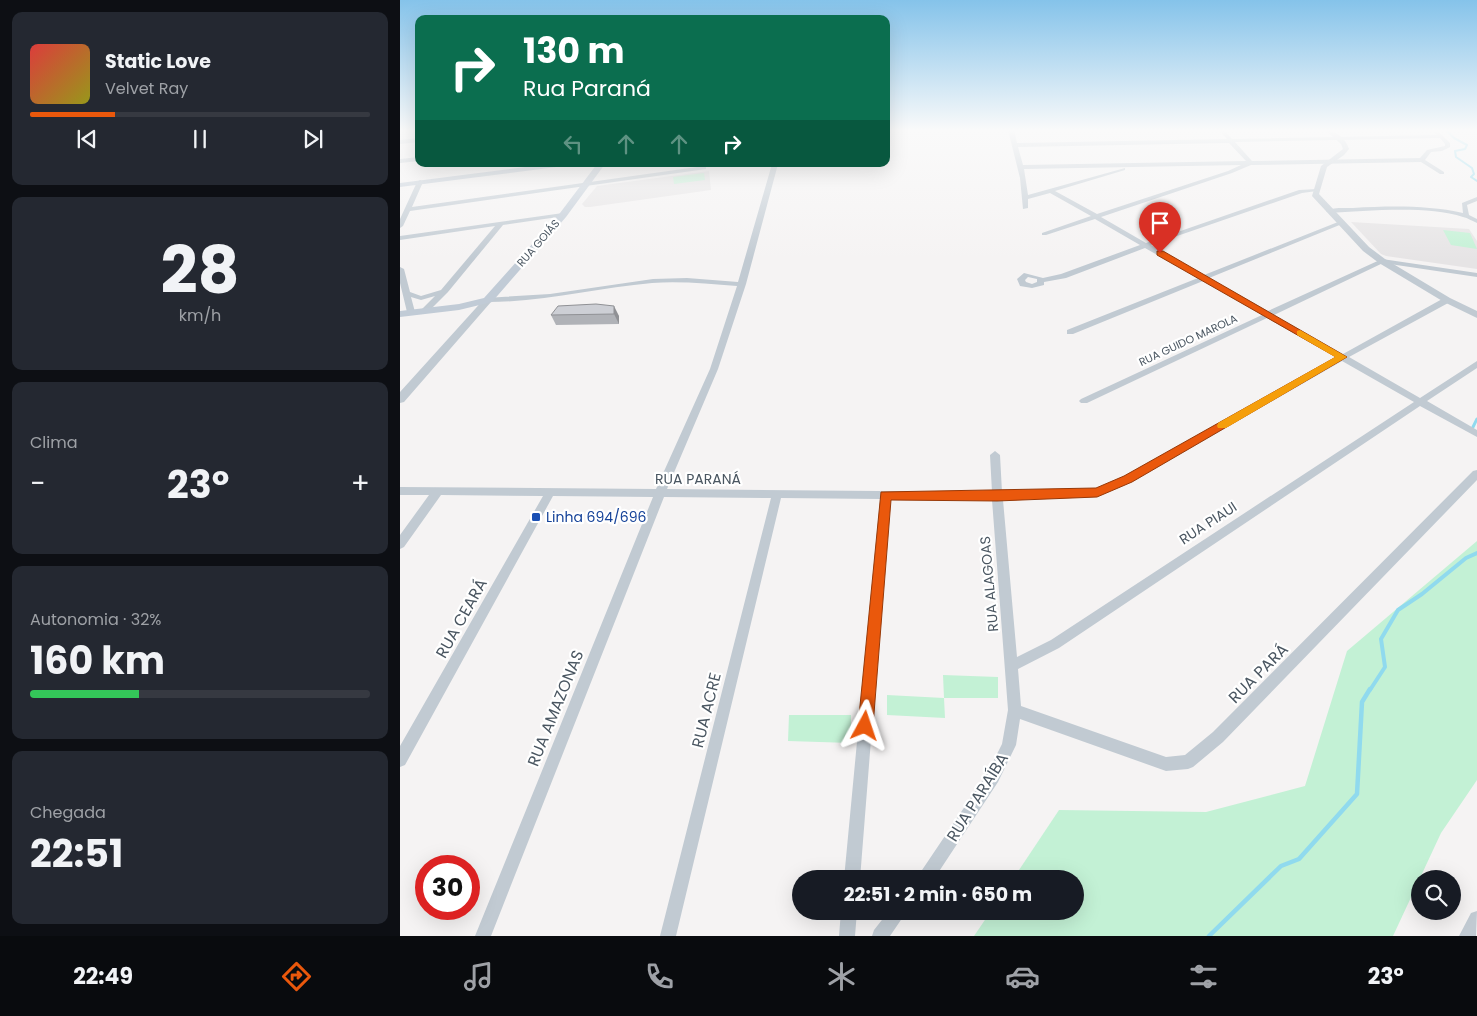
<!DOCTYPE html>
<html lang="pt">
<head>
<meta charset="utf-8">
<style>
	body { margin:0; font-family:Poppins,sans-serif; background:#242831; color:#f1f3f6; height:100vh; display:flex; flex-direction:column; font-size:19px; white-space:nowrap }
	* { box-sizing:border-box; margin:0 }
	p { font-size:16px; color:#9ea1a6 }
	.icon { flex:none; width:28px; height:28px; fill:none; stroke:currentColor; stroke-width:2; stroke-linecap:round; stroke-linejoin:round }
	.map { position:relative; flex:1; overflow:hidden }
	.panel { display:flex; flex-direction:column; gap:12px; padding:12px; background:#0d0f14; width:400px }
	.panel>* { flex:none }
	.banner { position:absolute; left:15px; top:15px; width:475px; height:152px; border-radius:10px; box-shadow:0 5px 20px #0002; background:#0b6e4f; color:#fff; overflow:hidden }
	.tools { position:absolute; left:1011px; top:870px; display:grid; gap:10px }
	.tools a { display:grid; place-items:center; width:50px; height:50px; border-radius:50%; background:#171b24; box-shadow:0 5px 20px #0002; font-size:25px }
	.speed { position:absolute; left:15px; top:855px; display:flex; gap:10px; font-size:25px; font-weight:700; text-align:center }
	.speed>* { display:grid; place-content:center; width:65px; height:65px; border-radius:50%; background:#171b24; box-shadow:0 5px 20px #0002; line-height:1 }
	.speed .limit { border:8px solid #d22; background:#fff; color:#111 }
	.pin { position:absolute; display:grid; place-items:center; width:42px; height:42px; color:#fff; margin:-51px -21px; border-radius:50% 50% 50% 0; rotate:-45deg; box-shadow:0 0 5px #0007 }
	.pin .icon { rotate:45deg }
	.me { position:absolute; width:55px; margin:-28px; rotate:5deg; stroke-linejoin:round; filter:drop-shadow(0 0 4px #0008) }
	.turn { display:flex; align-items:center; gap:18px; height:105px; padding:0 25px; font-size:22px }
	.turn .icon { width:65px; height:65px; stroke-width:2.5 }
	.turn b { display:block; font-size:35px; line-height:42px }
	.lanes { display:flex; align-items:center; height:48px; padding:0 25px; background:#0003; justify-content:center; gap:25px; direction:ltr }
	.lanes .off { opacity:.35 }
	.big { font-size:38px; font-weight:700; line-height:1.1 }
	.panel .widget { flex:1; display:flex; flex-direction:column; justify-content:center; gap:8px; min-width:0; padding:0 18px; border-radius:10px; background:#242831 }
	.panel .dial { align-items:center; gap:0 }
	.dial b { font-size:65px; line-height:1 }
	.song { display:flex; align-items:center; gap:15px }
	.cover { width:60px; height:60px; border-radius:8px; background:linear-gradient(135deg,hsl(0 70% 55%),hsl(60 70% 35%)) }
	.played { height:5px; border-radius:2px; background:linear-gradient(90deg,#ea580c 25%,#363941 25%) }
	.keys { display:flex; justify-content:space-around; direction:ltr }
	.heat { display:flex; justify-content:space-between; align-items:center; font-size:28px; direction:ltr }
	.charge { height:8px; border-radius:4px; background:linear-gradient(90deg,#34c759 32%,#363941 0) }
	.trip { position:absolute; left:392px; top:870px; width:292px; height:50px; border-radius:25px; background:#171b24; box-shadow:0 5px 20px #0002; font-weight:700; line-height:50px; text-align:center }
	.tabs { display:flex; height:80px; justify-content:space-around; align-items:center; background:#090b0e; color:#9ea1a6 }
	.tabs .icon { width:35px; height:35px }
	.tabs .active { color:#ea580c }
	.tabs b { font-size:22px; color:#f1f3f6 }
	main { display:flex; flex:1; min-height:0 }
	.map>svg:first-child { display:block }
	.education { fill:#e6e4e5 }
	.green { fill:#c3f1d5 }
	.lines { fill:none; stroke-linecap:round; stroke-linejoin:round }
	.stream-far3 { stroke:#90daee; stroke-width:2 }
	.stream-far2 { stroke:#90daee; stroke-width:3 }
	.stream-far1 { stroke:#90daee; stroke-width:4 }
	.stream { stroke:#90daee; stroke-width:4.5 }
	.minor { fill:#c1cad2; fill-rule:evenodd }
	.tertiary { fill:#c1cad2; fill-rule:evenodd }
	.secondary { fill:#c1cbd6; fill-rule:evenodd }
	.wall { fill:#b0b2b7 }
	.shaded-wall { fill:#909195 }
	.building { fill:#cdcfd5; stroke:#909195 }
	.route { fill:#ea580c; stroke:#983908 }
	.slow { fill:#f59e0b }
	.transit-dot { fill:#1a4fb4; stroke:#fff; stroke-width:2 }
	.labels { text-anchor:middle; stroke-width:4.5; stroke-linejoin:round; paint-order:stroke }
	.far-street-label { font-size:11px; fill:#4a5661; stroke:#fff }
	.street-label { font-size:14px; fill:#4a5661; stroke:#fff }
	.transit-label { font-size:14px; fill:#164399; stroke:#fff; text-anchor:start }
	.near-street-label { font-size:16px; fill:#4a5661; stroke:#fff }
</style>
</head>
<body>
<main>
<section class="panel">
<div class="widget">
<div class="song"><i class="cover"></i><div><b>Static Love</b><p>Velvet Ray</p></div></div>
<div class="played"></div>
<div class="keys"><svg class="icon" aria-label="previous" viewBox="0 0 24 24"><path d="M18 5L8 12l10 7zM5 5v14"/></svg><svg class="icon" aria-label="pause" viewBox="0 0 24 24"><path d="M8 5v14M16 5v14"/></svg><svg class="icon" aria-label="next" viewBox="0 0 24 24"><path d="M6 5l10 7-10 7zM19 5v14"/></svg></div>
</div>
<div class="widget dial"><b>28</b><p>km/h</p></div>
<div class="widget"><p>Clima</p>
<div class="heat"><a>−</a><b class="big">23°</b><a>+</a></div>
</div>
<div class="widget"><p>Autonomia · 32%</p><b class="big">160 km</b><div class="charge"></div></div>
<div class="widget"><p>Chegada</p><b class="big">22:51</b></div>
</section>
<div class="map">
<svg width="1077" height="936" viewBox="0 0 1077 936">
	<rect width="100%" height="100%" fill="#f5f3f3"/>
	<path class="education" d="M309 171 311 190 190 207H185L182 204 197 186Z
		M951 222 1069 229 1077 241V269L986 256 981 254Z"/>
	<path class="green" d="M304 173 305 180 274 184 273 177Z
		M1043 230 1070 233 1077 249 1051 245Z
		M1077 541V780L1041 833 993 936H574L591 911H676V879H613L659 810 806 812 905 786 947 651Z
		M543 675 598 677V698H544L545 718 487 715V695L544 698Z
		M389 715H451V743L388 741Z"/>
	<g class="lines">
		<path class="stream-far3" d="M1046 130 1054 138 1067 145 1065 149 1055 151 1056 157 1072 168 1074 174 1071 177 1077 181"/>
		<path class="stream-far2" d="M1073 427 1077 419"/>
		<path class="stream-far1" d="M970 690 985 667 981 639 998 610 1022 594 1066 558 1077 553"/>
		<path class="stream" d="M809 936 881 866 899 859 957 794 962 702 970 689"/>
		<path class="minor" d="M608 130H614L617 143 827 139 819 130H824L832 139 1037 135 1033 132 1038 131 1050 143V147L1042 151 1031 152 1025 160 1044 172V174H1040L1021 162 851 165 832 173 701 217 746 243 899 190 917 189V191L902 193 751 245 804 275 938 222H942V224L809 278 868 311 982 259 1077 273V277L983 263 874 315 943 354 1044 298H1050V302L949 357 1020 398 1077 361V368L1027 401 1077 430V437L1020 406 659 648 618 669 621 706 766 757 785 755 813 732 1073 471 1077 470V480L823 742 793 767 788 769 766 771 620 719 616 745 598 782 534 879H516L588 772 602 744 608 710 592 500 490 499 460 879H444L480 499 381 498 276 936H260L371 498 264 497 91 936H75L253 497 153 496 5 765 0 767V746L143 496 41 495 4 547 0 549V535L29 495H0V487L256 489 310 369 337 286C309 284 281 281 252 283 197 288 144 302 88 302L84 300 85 298 150 294 253 279 287 278 338 282 372 164H378L346 284 318 369 267 489 592 492 590 455 595 451 600 455 602 492 696 489 724 476 936 357 867 318 687 403H681L679 401 681 399 862 315 803 281 673 334H667V330L798 278 745 248 666 278 644 282V285L632 288 620 286 617 279 624 273 643 278 661 274 740 245 695 219 646 235H642V233L691 216 650 193 628 199V208L623 209 620 178ZM1040 138 1045 144V146L1027 150 1020 158 852 161 835 142ZM829 143 846 161 623 165 618 147ZM841 165 828 171 697 214 655 191 725 170V168L628 195 624 169ZM628 277 637 279V282L632 284 626 282 625 280ZM942 361 1014 402 651 640 617 657 603 500 697 497 732 482Z
			M19 138V142L0 144V140Z
			M19 157V161L0 163V159Z
			M304 166 306 167V169L10 211 3 226 0 228V219L17 182 20 180 23 182 12 207Z
			M1077 197V201L1067 205 1069 215 1077 219V223C1072 221 1068 218 1063 217 1027 205 966 211 929 213L926 211C933 207 944 208 953 208 989 206 1027 205 1063 213L1062 203Z
			M163 213 165 214V216L103 225 48 292 27 313H24L20 311 35 296 21 300 11 297 15 312 11 314 7 312 0 283V267L4 269 10 292 21 296 41 290 95 226 0 240V236Z
			M441 911H457L455 936H439Z
			M489 911H507L490 936H472L474 930Z
			M1077 911 1076 936H1059L1071 913Z"/>
		<path class="tertiary" d="M925 130C936 130 946 139 949 149L944 155 927 167 919 194 969 247 985 259 1050 298 1077 311V318L1044 302 979 263 963 251 912 196 921 166 943 149 941 144Z
			M88 297 93 300 91 302 4 402 0 403V392L85 298Z"/>
		<path class="secondary" d="M148 164H168L164 166 0 187V183Z
			M197 164H205L166 217 92 302 59 310 0 317V311L59 304 84 298 160 213Z"/>
	</g>
	<path class="wall" d="M196 304 219 316V324L156 325 151 315Z"/>
	<path class="shaded-wall" d="M214 306 219 316V324L214 314Z"/>
	<path class="building" d="M196 304 214 306V314L151 315 158 306Z"/>
	<linearGradient id="sky" x2="0" y2="1"><stop stop-color="#85c3ea"/><stop offset="0.5" stop-color="#fafafa"/><stop offset="1" stop-color="#fafafa" stop-opacity="0"/></linearGradient>
	<rect width="1077" height="261" fill="url(#sky)"/>
	<path class="route" d="M757 251H763L947 357 732 482 697 497 597 501 491 500 473 726 471 731 465 733 460 731 458 726 481 492 696 488 724 476 936 357 757 255Z"/>
	<path class="slow" d="M900 330 947 357 826 428H818L817 426 818 423 935 357 897 335V331Z"/>
	<rect class="transit-dot" x="131" y="512" width="10" height="10" rx="2.5"/>
	<g class="labels">
		<g class="far-street-label">
			<text transform="translate(138 243) rotate(-49)" y="4">RUA GOIÁS</text>
			<text transform="translate(788 340) rotate(-25)" y="4">RUA GUIDO MAROLA</text>
		</g>
		<g class="street-label">
			<text x="298" y="484">RUA PARANÁ</text>
			<text transform="translate(808 523) rotate(-33)" y="5">RUA PIAUI</text>
			<text transform="translate(589 584) rotate(-95)" y="5">RUA ALAGOAS</text>
		</g>
		<g class="transit-label">
			<text x="146" y="522">Linha 694/696</text>
		</g>
		<g class="near-street-label">
			<text transform="translate(61 618) rotate(-61)" y="6">RUA CEARÁ</text>
			<text transform="translate(858 673) rotate(-45)" y="6">RUA PARÁ</text>
			<text transform="translate(155 708) rotate(-68)" y="6">RUA AMAZONAS</text>
			<text transform="translate(306 710) rotate(-76)" y="6">RUA ACRE</text>
			<text transform="translate(577 797) rotate(-58)" y="6">RUA PARAÍBA</text>
		</g>
	</g>
</svg>
<div class="tools">
<a><svg class="icon" aria-label="search" viewBox="0 0 24 24"><circle cx="10" cy="10" r="6"/><path d="M15 15l6 6"/></svg></a>
</div>
<div class="speed"><div class="limit">30</div></div>
<div class="pin" style="left:760px;top:253px;background:#d93025"><svg class="icon" aria-label="arrive" viewBox="0 0 24 24"><path d="M6 21V4h12l-3 4 3 4H6"/></svg></div>
<svg class="me" style="left:465px;top:726px" viewBox="-20 -20 40 40"><path d="M0-17L14 15 0 8-14 15z" fill="#ea580c" stroke="#fff" stroke-width="4"/></svg>
<div class="trip">22:51 · 2 min · 650 m</div>
<div class="banner">
<div class="turn"><svg class="icon" aria-label="right" viewBox="0 0 24 24"><path d="M7 20v-9h11M14 6l5 5-5 5"/></svg><div><b>130 m</b>Rua Paraná</div></div>
<div class="lanes"><svg class="icon off" aria-label="left" viewBox="0 0 24 24"><path d="M17 20v-9H6M10 6l-5 5 5 5"/></svg><svg class="icon off" aria-label="ahead" viewBox="0 0 24 24"><path d="M12 20V5M6 11l6-6 6 6"/></svg><svg class="icon off" aria-label="ahead" viewBox="0 0 24 24"><path d="M12 20V5M6 11l6-6 6 6"/></svg><svg class="icon" aria-label="right" viewBox="0 0 24 24"><path d="M7 20v-9h11M14 6l5 5-5 5"/></svg></div>
</div>
</div>
</main>
<nav class="tabs">
<b>22:49</b>
<svg class="icon active" aria-label="directions" viewBox="0 0 24 24"><path d="M12 3l9 9-9 9-9-9zM9 14v-3h6M13 9l2 2-2 2"/></svg>
<svg class="icon" aria-label="music" viewBox="0 0 24 24"><path d="M9 18V5l10-2v13"/><circle cx="6" cy="18" r="3"/><circle cx="16" cy="16" r="3"/></svg>
<svg class="icon" aria-label="phone" viewBox="0 0 24 24"><path d="M5 4h4l2 5-3 2q2 4 5 5l2-3 5 2v4C11 20 4 13 5 4z"/></svg>
<svg class="icon" aria-label="climate" viewBox="0 0 24 24"><path d="M12 3v18M4 7l16 10M4 17L20 7"/></svg>
<svg class="icon" aria-label="car" viewBox="0 0 24 24"><path d="M5 17H2v-5l4-1 3-4h7l3 4 3 1v5h-3M9 17h6M6 11h13"/><circle cx="7" cy="17" r="2"/><circle cx="17" cy="17" r="2"/></svg>
<svg class="icon" aria-label="filters" viewBox="0 0 24 24"><path d="M4 7h16M4 17h16"/><circle cx="9" cy="7" r="2"/><circle cx="15" cy="17" r="2"/></svg>
<b>23°</b>
</nav>
</body>
</html>
